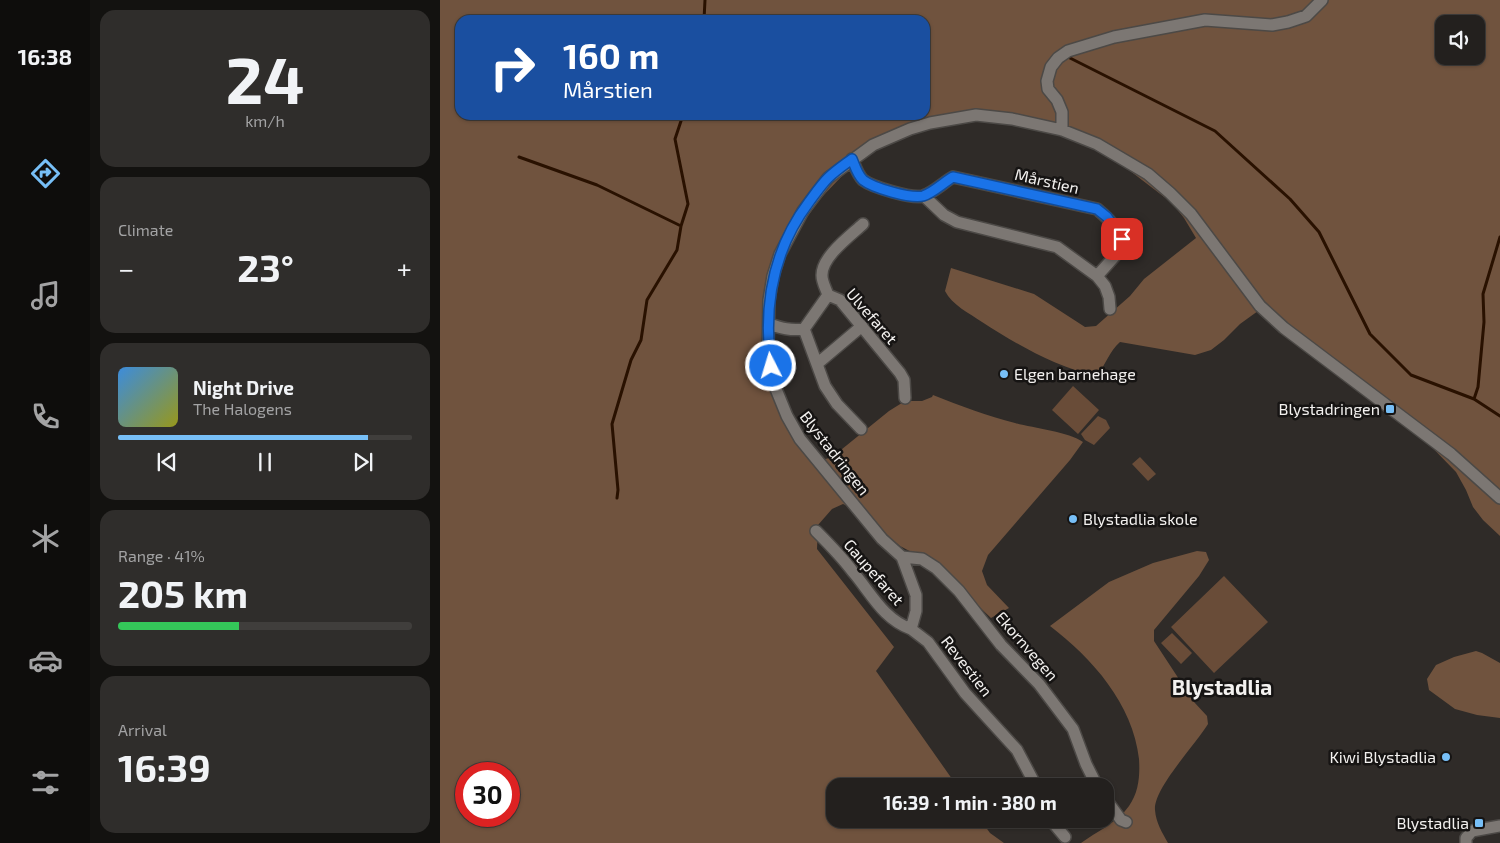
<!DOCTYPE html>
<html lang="en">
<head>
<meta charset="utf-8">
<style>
	body { margin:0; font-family:"Exo 2",sans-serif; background:#2f2d2b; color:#f1f3f6; height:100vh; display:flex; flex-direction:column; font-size:19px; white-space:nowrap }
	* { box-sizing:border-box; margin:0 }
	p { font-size:16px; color:#a3a3a4 }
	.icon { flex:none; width:28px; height:28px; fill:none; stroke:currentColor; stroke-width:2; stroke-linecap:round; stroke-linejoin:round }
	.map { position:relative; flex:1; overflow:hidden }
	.drawer { display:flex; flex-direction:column; gap:10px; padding:10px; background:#131210; width:350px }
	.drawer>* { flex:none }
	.hud { position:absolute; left:15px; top:15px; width:475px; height:105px; border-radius:15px; box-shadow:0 1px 4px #0004,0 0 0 1px #403e3c; background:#1a4fa0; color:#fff; overflow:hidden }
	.controls { position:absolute; left:995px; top:15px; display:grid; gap:10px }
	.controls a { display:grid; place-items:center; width:50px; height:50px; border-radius:10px; background:#23201e; box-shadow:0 1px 4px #0004,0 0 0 1px #403e3c; font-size:25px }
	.speed { position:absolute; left:15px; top:762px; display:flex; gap:10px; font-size:25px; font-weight:700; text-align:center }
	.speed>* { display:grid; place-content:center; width:65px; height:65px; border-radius:50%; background:#23201e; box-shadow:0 1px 4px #0004,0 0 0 1px #403e3c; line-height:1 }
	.speed .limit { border:8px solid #d22; background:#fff; color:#111 }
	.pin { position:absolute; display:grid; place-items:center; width:42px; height:42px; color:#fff; margin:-21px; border-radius:10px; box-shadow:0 2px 8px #0006 }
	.me { position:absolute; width:55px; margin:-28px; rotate:355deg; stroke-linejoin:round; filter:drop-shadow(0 0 4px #0008) }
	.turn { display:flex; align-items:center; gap:18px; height:105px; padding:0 25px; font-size:22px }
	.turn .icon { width:65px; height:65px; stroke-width:2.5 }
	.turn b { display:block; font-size:35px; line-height:42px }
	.big { font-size:38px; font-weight:700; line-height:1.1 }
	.drawer .widget { flex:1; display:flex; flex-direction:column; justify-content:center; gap:8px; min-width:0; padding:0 18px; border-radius:15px; background:#2f2d2b }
	.drawer .dial { align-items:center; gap:0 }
	.dial b { font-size:65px; line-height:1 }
	.song { display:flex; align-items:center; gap:15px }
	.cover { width:60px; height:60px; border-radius:8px; background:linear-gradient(135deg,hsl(210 70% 55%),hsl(60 70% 35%)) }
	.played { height:5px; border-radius:2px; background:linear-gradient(90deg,#77bff7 85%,#403e3c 85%) }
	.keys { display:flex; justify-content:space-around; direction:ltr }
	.heat { display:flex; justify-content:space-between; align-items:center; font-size:28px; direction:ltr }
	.charge { height:8px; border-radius:4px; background:linear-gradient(90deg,#34c759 41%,#403e3c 0) }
	.trip { position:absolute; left:386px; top:778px; width:288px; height:50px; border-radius:15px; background:#23201e; box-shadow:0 1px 4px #0004,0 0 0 1px #403e3c; font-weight:700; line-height:50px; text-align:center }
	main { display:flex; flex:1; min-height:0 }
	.dock { display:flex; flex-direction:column; width:90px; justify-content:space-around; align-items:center; background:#0e0d0c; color:#a3a3a4 }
	.dock .icon { width:35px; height:35px }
	.dock .active { color:#77bff7 }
	.dock b { font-size:22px; color:#f1f3f6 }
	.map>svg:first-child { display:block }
	.green { fill:#694c38 }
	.forest { fill:#70533e; fill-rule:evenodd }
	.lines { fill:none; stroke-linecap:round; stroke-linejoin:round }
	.stream { stroke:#291100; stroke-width:3 }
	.minor-casing { stroke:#4c4946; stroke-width:14 }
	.minor { stroke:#7c7773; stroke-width:11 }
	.route-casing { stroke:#114b97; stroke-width:12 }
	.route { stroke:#1a73e8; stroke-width:9 }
	.poi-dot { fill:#77bff7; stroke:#161413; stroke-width:2 }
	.labels { text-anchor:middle; stroke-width:5; stroke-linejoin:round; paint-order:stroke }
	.street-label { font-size:16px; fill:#f3f1ef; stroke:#161413 }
	.poi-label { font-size:16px; fill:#f3f1ef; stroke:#161413; text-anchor:end }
	.district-label { font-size:21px; font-weight:bold; fill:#f3f1ef; stroke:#161413 }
</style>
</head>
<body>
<main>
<nav class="dock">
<b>16:38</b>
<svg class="icon active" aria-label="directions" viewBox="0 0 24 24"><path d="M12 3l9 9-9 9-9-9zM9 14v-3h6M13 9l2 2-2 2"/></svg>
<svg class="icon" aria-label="music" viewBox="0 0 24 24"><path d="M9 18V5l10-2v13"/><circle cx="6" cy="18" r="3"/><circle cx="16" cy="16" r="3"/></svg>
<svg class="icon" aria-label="phone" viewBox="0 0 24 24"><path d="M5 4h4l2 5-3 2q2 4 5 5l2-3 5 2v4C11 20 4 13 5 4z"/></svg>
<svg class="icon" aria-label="climate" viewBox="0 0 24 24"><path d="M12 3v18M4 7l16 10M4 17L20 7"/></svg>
<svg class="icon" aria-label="car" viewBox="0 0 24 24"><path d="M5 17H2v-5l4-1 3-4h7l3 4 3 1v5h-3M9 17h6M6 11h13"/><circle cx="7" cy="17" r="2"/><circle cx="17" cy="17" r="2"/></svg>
<svg class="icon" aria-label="filters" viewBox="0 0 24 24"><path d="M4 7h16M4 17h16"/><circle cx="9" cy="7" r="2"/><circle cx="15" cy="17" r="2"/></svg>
</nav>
<section class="drawer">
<div class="widget dial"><b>24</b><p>km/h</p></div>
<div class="widget"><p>Climate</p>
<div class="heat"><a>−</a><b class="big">23°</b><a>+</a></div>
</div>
<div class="widget">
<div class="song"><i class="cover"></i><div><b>Night Drive</b><p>The Halogens</p></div></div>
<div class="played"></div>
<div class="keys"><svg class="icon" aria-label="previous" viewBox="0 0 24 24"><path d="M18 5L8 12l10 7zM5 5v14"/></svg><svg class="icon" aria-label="pause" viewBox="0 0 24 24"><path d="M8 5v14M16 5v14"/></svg><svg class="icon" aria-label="next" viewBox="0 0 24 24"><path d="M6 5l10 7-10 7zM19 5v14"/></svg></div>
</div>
<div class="widget"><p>Range · 41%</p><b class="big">205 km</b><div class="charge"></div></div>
<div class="widget"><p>Arrival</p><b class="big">16:39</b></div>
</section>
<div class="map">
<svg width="1060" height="843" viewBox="0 0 1060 843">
	<rect width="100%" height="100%" fill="#2f2b28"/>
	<path class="green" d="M633 386 659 410 638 434 612 410Z
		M658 416 666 420 670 428 654 445 645 440 641 434Z
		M700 457 716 474 708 481 692 464Z
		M784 576 828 622 774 673 731 627Z
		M732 633 752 653 741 664 721 643Z"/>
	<path class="forest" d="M0 0H1060V536L1043 520 1033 507 1026 490 1016 472 977 432 818 311 800 324 784 340 771 350 755 355 680 342C669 352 666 364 657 376 615 367 578 345 542 322 529 313 512 305 505 291L511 268 594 294 645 327 656 326 690 296 704 279 756 238 744 218 732 203 672 157 640 142 587 124 547 119 494 123 435 147 403 175 379 200 348 245 340 268 331 312 334 394 378 460 391 458 449 411 465 401H482L492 397 493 395C520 406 548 416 575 423 593 428 629 432 643 442L630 460 548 555 542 571 547 585 569 608 551 618 531 599 479 556 460 546 416 510 403 504 392 509 378 525 377 549 454 647 436 671 517 786H395V819H540L550 833 564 843H0ZM20 20H485V115H20ZM1004 24H1036V56H1004ZM26 774H69V816H26Z
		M757 551 766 552 769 560 759 576 714 630V641L754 702 767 716 768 724C756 744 713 789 715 810 716 823 722 832 728 843H641C656 832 678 822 689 806 699 792 700 775 699 759 693 704 652 658 610 626L669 582 713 563Z
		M1036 651 1042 653 1060 663V718L1037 715 1015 709 989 690 987 679 996 665 1014 657Z"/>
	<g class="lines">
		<path class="stream" d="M264 20 265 0
			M626 56 775 131 850 199 879 232 930 334 971 375 1034 399
			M79 157 157 185 241 226
			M1060 237 1043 294 1044 322 1038 387 1034 399 1060 416
			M177 498 178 490 172 424 191 360 201 340 207 300 237 250 241 226 248 204 235 139 243 115"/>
		<g class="minor-casing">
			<path id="minor" d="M622 130V112L617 100 608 89 607 81 611 67 618 58 628 51 674 37 765 20 832 25 848 22 866 16 882 0
				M412 159C415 166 417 174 423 180 432 187 472 199 483 196 493 193 504 182 513 177L657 209C668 218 682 232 683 247L657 276
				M484 196 504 215 517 222 617 247 657 276 665 286 669 297 670 309
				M388 295C386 289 382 282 382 276 381 257 410 236 423 224
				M329 324C341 328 351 331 364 329
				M377 364 422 326
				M421 429 397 404 385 386 364 329 388 295 400 300 460 373 464 380 465 398
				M376 531C389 544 402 557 413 572 431 593 443 619 471 629
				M462 557 482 559 496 568 519 591 561 645 599 684 633 729 646 764 657 786
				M596 786 577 750 525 693 488 642 471 629 476 611V595L462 557 442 539 360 439 347 416 336 389 331 365 328 347 329 300 333 276 340 254 363 211 388 178 433 145 470 129 490 123 536 115 572 119 622 130 657 144 708 174 730 193 751 214 820 306 844 328 1011 454 1060 498
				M665 798 681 820 686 822
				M610 819 625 837
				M1026 843V838L1032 831 1060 826"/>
		</g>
		<use href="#minor" class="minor"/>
	</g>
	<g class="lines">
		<g class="route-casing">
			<path id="route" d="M331 366C323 306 332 251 369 202 375 194 381 185 388 178 395 171 404 165 412 159 415 166 417 174 423 180 433 188 471 199 483 196 493 193 504 182 513 177L657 209 667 217 682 239"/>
		</g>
		<use href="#route" class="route"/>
	</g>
	<g class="poi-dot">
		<circle cx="564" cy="374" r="5"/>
		<rect x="945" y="404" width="10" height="10" rx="2.5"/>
		<circle cx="633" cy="519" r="5"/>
		<circle cx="1006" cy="757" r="5"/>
		<rect x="1034" y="818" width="10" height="10" rx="2.5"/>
	</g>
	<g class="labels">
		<g class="street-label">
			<text transform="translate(607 181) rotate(13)" y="6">Mårstien</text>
			<text transform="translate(432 316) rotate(49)" y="6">Ulvefaret</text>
			<text transform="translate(395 453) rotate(52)" y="6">Blystadringen</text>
			<text transform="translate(434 572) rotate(49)" y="6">Gaupefaret</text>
			<text transform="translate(587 646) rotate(49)" y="6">Ekornvegen</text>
			<text transform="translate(527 666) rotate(52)" y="6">Revestien</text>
		</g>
		<g class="poi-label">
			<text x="574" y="380" text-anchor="start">Elgen barnehage</text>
			<text x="940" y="415">Blystadringen</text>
			<text x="643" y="525" text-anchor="start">Blystadlia skole</text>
			<text x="996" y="763">Kiwi Blystadlia</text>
			<text x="1029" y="829">Blystadlia</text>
		</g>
		<g class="district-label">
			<text x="782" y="695">Blystadlia</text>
		</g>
	</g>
</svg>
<div class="controls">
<a><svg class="icon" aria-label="sound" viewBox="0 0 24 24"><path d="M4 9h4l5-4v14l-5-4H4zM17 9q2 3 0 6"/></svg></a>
</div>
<div class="speed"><div class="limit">30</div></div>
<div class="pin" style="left:682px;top:239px;background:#d93025"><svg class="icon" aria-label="arrive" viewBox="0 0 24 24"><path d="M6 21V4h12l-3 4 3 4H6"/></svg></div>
<svg class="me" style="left:331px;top:366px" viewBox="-20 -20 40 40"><circle r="17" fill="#1a73e8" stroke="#fff" stroke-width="3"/><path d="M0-11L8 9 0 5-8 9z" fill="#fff"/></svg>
<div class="trip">16:39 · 1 min · 380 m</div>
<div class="hud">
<div class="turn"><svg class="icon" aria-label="right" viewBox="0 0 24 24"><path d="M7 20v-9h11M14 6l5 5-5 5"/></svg><div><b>160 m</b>Mårstien</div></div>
</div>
</div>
</main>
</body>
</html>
